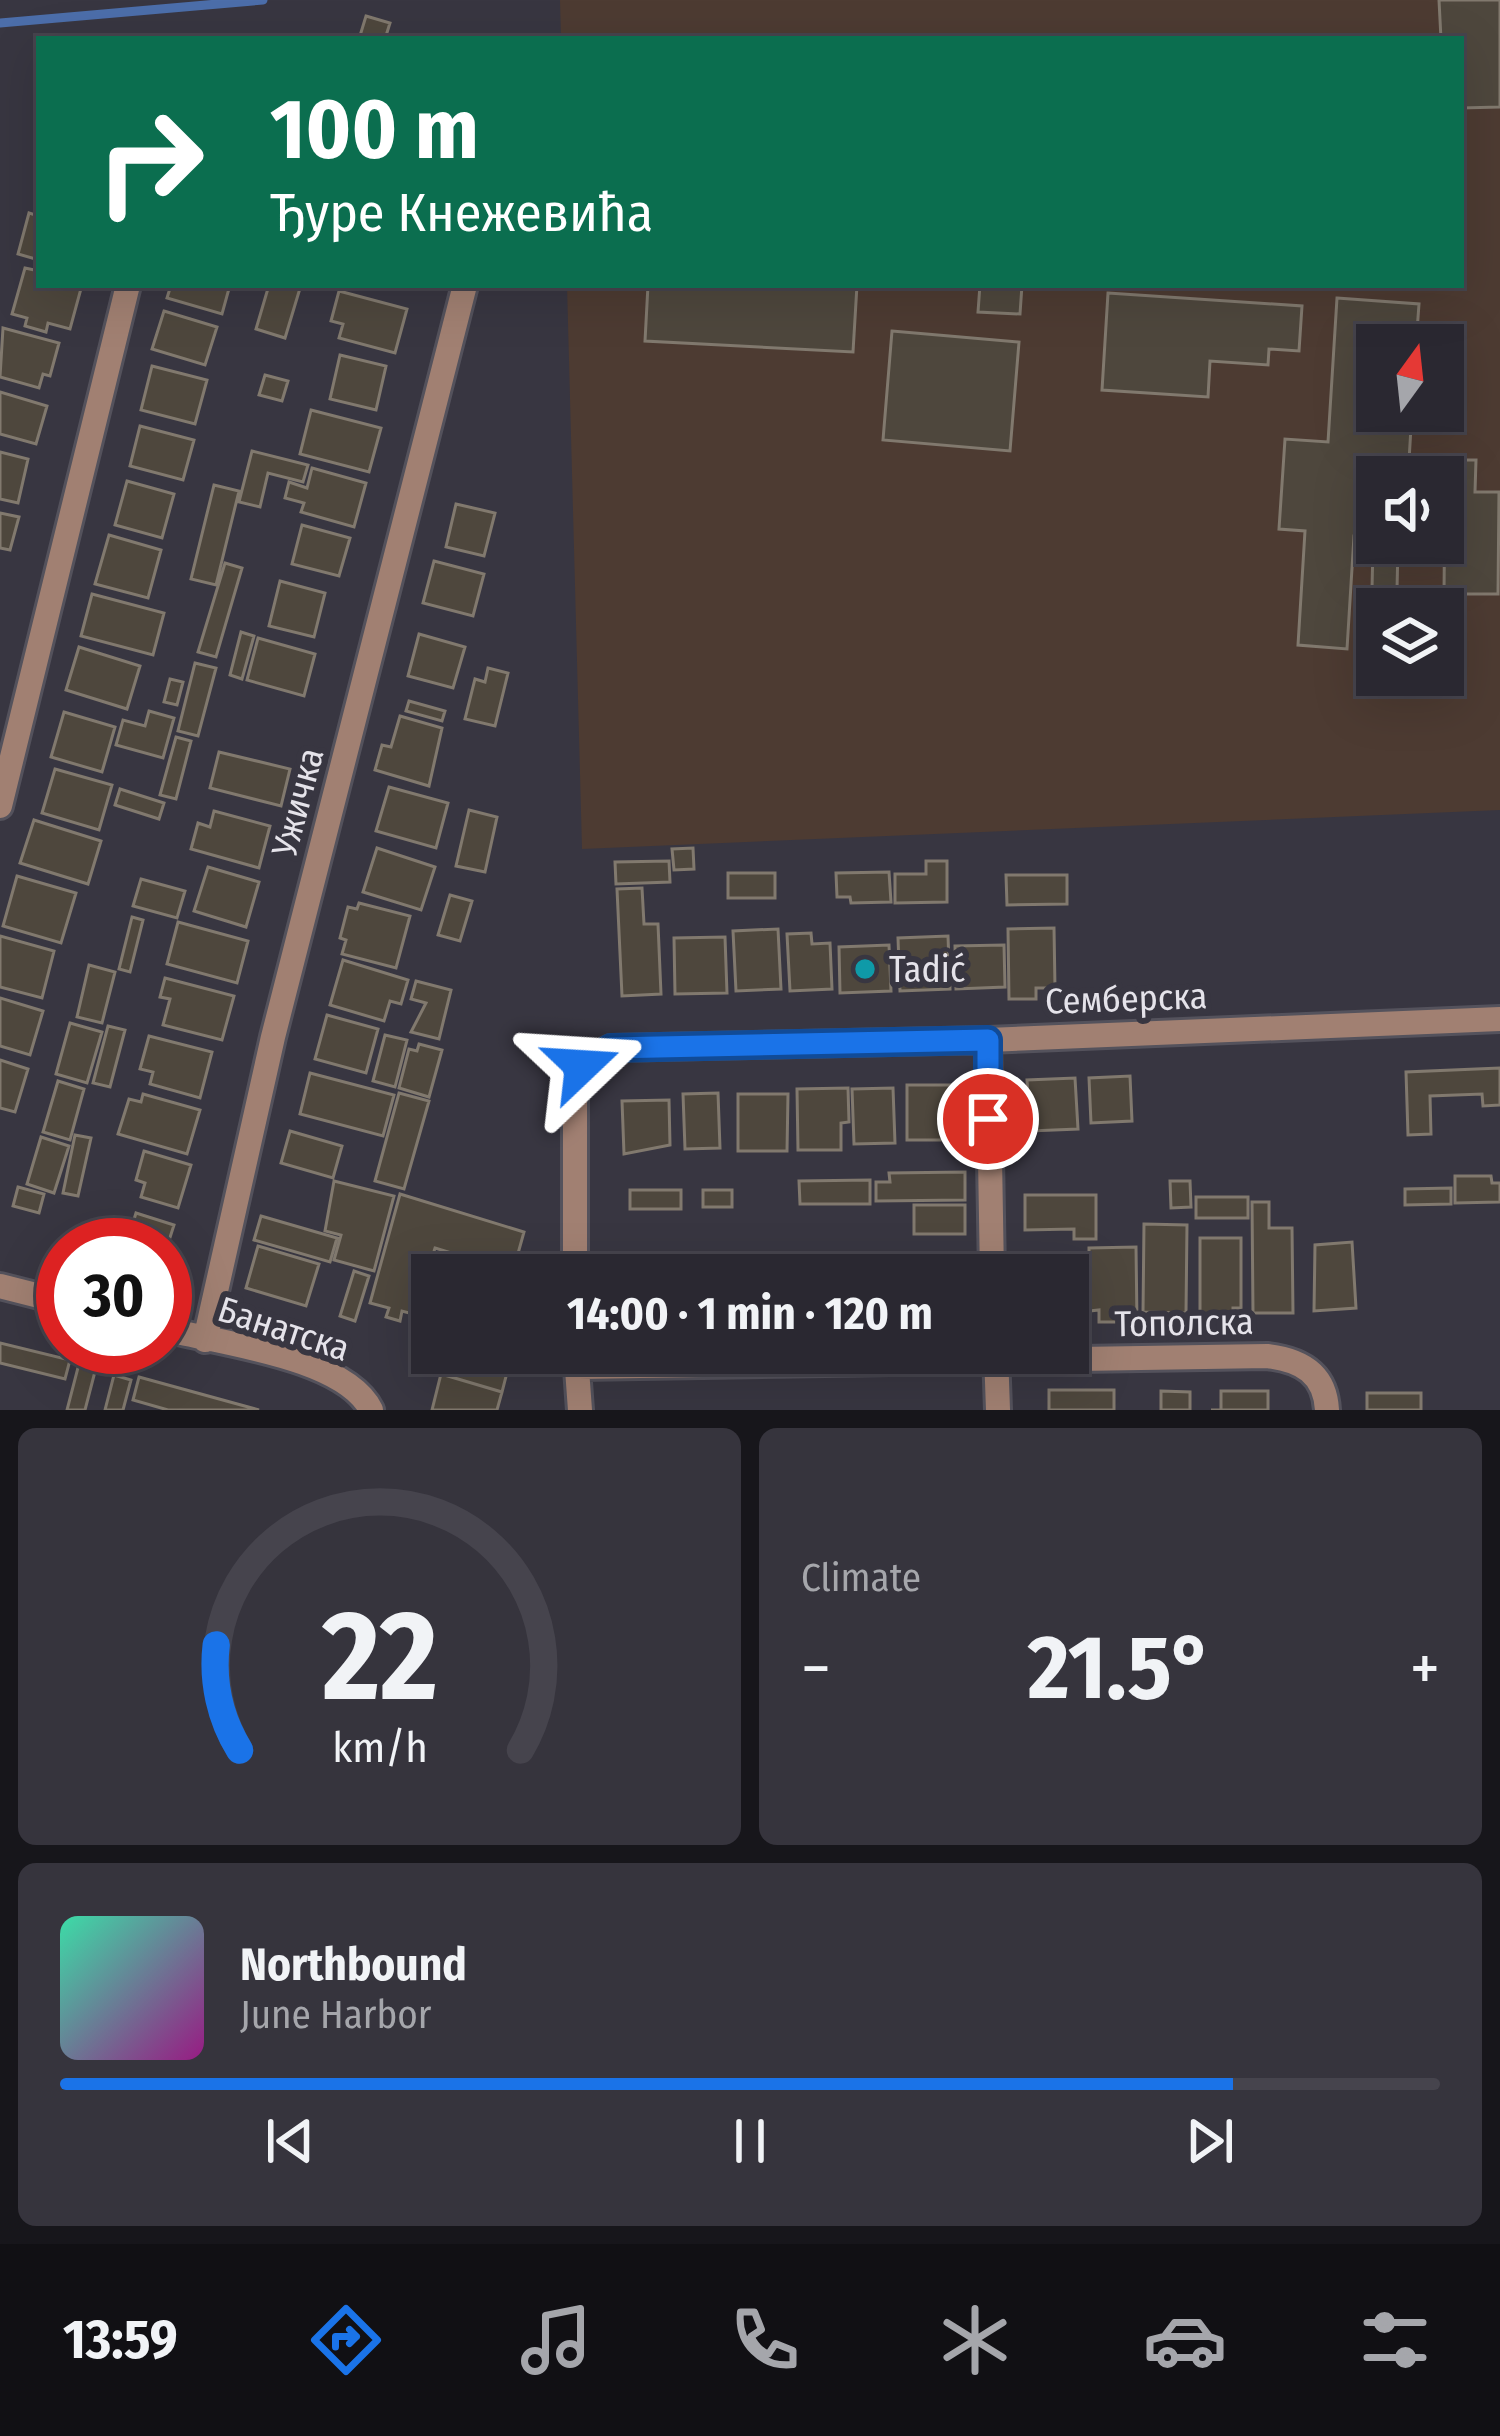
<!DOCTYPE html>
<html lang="en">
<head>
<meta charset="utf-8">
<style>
	body { margin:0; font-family:"Fira Sans Condensed",sans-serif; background:#36343d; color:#f1f3f6; height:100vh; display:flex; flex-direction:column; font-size:45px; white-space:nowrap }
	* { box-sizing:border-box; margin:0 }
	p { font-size:39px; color:#a5a6ab }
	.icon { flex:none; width:66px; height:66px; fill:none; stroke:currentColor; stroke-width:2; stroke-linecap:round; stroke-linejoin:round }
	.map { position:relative; height:1410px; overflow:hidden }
	.sheet { display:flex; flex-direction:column; gap:18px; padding:18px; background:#17161b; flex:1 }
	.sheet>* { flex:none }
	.banner { position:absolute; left:36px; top:36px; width:1428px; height:252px; border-radius:0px; box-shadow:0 12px 48px #0002,0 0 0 3px #46444d; background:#0b6e4f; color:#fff; overflow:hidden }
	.needle { width:78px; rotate:15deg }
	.buttons { position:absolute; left:1356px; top:324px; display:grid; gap:24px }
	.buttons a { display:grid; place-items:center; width:108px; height:108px; border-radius:0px; background:#2a2831; box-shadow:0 12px 48px #0002,0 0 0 3px #46444d; font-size:60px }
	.speed { position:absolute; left:36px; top:1218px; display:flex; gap:24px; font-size:60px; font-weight:700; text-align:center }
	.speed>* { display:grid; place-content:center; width:156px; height:156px; border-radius:50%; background:#2a2831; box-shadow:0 12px 48px #0002,0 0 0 3px #46444d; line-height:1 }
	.speed .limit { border:18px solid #d22; background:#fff; color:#111 }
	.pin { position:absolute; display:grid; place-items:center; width:102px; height:102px; color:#fff; margin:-51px; border:6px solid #fff; border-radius:50%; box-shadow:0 3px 12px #0007 }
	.me { position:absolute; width:132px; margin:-66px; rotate:70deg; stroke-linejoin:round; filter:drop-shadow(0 0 9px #0008) }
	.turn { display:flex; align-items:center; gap:42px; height:252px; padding:0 36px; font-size:54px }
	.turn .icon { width:156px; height:156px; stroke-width:2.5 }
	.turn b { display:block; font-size:84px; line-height:102px }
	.big { font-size:90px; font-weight:700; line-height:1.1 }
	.sheet .card { flex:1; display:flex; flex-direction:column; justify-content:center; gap:18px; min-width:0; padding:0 42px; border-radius:18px; background:#36343d }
	.sheet .dial { align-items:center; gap:0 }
	.dial svg { height:312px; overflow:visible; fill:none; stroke:#46444d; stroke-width:7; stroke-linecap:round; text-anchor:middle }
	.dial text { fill:#f1f3f6; stroke:none }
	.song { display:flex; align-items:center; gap:36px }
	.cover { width:144px; height:144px; border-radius:18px; background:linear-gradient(135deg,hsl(160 70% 55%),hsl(310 70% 35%)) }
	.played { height:12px; border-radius:6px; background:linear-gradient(90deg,#1a73e8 85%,#46444d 85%) }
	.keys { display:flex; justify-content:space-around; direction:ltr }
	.heat { display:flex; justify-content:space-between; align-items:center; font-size:66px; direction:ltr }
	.sheet .tiles { flex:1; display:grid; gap:18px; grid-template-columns:1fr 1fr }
	.card:last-child { grid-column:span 2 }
	.trip { position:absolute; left:411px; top:1254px; width:678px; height:120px; border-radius:0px; background:#2a2831; box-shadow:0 12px 48px #0002,0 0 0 3px #46444d; font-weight:700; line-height:120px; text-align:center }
	.tab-bar { display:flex; height:192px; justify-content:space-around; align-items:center; background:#111014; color:#a5a6ab }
	.tab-bar .icon { width:84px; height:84px }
	.tab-bar .active { color:#1a73e8 }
	.tab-bar b { font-size:54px; color:#f1f3f6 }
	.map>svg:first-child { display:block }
	.industrial { fill:#4d3b32; fill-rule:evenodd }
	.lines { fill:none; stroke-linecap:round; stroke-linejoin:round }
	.stream { stroke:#4c6eaa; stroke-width:9 }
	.building { fill:#4e473d; stroke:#81796e; stroke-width:3; fill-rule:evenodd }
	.minor-casing { stroke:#54525c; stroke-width:30 }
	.minor { stroke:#a18072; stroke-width:24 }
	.route-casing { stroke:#114b97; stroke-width:30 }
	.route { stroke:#1a73e8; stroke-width:21 }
	.culture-dot { fill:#0f9aa8; stroke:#383641; stroke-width:4.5 }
	.labels { text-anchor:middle; stroke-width:12; stroke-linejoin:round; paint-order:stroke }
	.street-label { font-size:36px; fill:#e5e3ea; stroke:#383641 }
	.poi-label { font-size:36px; fill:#e5e3ea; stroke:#383641; text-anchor:start }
</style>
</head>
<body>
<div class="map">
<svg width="1500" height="1410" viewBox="0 0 1500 1410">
	<rect width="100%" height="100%" fill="#383641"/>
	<path class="industrial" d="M560 0H1500V810L582 849 567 285H1461V39H561ZM1377 345H1443V411H1377ZM1377 477H1443V543H1377ZM1377 609H1443V675H1377Z"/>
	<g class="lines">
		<path class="stream" d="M0 23 263 0"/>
	</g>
	<path class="building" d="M1439 0H1500V107L1461 108V39H1441Z
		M366 16 390 23 385 39H359Z
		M29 213 39 216V260L18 254Z
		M25 268 39 271V285H82L70 329 48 323 46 332 25 326 27 318 12 314Z
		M171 285H230L222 314 167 298Z
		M269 285H301L285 338 256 329Z
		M648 285H857L853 352 645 341Z
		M980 285H1022L1020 314 978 312Z
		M339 291 407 309 395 353 339 338 343 324 331 321Z
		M1108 293 1302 306 1299 351 1269 349 1268 365 1210 361 1208 397 1102 390Z
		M1337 298 1419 304 1416 345H1377V411H1412L1408 477H1377V537L1354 536 1347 649 1298 645 1305 531 1279 529 1285 439 1328 442Z
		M164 311 217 327 205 365 152 349Z
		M3 328 59 343 50 376 43 374 39 388 0 377Z
		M892 331 1019 342 1010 451 883 440Z
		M340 355 386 366 376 410 330 399Z
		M152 366 207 380 195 424 141 410Z
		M265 375 288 381 282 401 259 395Z
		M0 392 47 406 36 444 0 434Z
		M311 410 381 428 369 472 300 454Z
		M140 426 194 440 183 480 130 466Z
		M252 451 308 465 303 482 268 473 260 507 239 502Z
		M0 452 28 459 18 503 0 499Z
		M1456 460H1476L1475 492H1499L1498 594H1444L1445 486H1455Z
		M312 468 366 483 354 527 301 512 304 503 285 498 289 482 307 488Z
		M127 481 174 494 162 538 115 525Z
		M214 485 239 491 216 585 191 579Z
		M456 504 495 513 484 556 446 547Z
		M0 513 19 517 10 550 0 548Z
		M302 525 350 538 339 576 292 564Z
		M109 535 161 550 148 598 95 584Z
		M1373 545 1398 546 1397 590 1372 589Z
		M434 561 484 574 473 616 423 603Z
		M225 563 242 568 216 657 198 652Z
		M280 581 325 593 314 637 269 626Z
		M92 594 164 613 153 655 81 636Z
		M241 632 254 636 242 679 230 675Z
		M419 634 465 647 453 688 408 676Z
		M258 638 315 654 304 696 247 680Z
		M79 647 140 666 127 709 66 690Z
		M195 663 216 668 198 736 178 731Z
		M488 668 508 673 495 726 465 719 475 679 485 682Z
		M170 679 183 682 177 705 164 702Z
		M409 701 445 711 442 721 406 711Z
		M149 711 174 718 163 758 116 745 123 720 145 726Z
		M64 712 115 727 102 772 51 757Z
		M400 716 442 728 429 786 375 770 382 745 391 747Z
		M176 737 191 741 176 799 160 795Z
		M219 752 290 769 281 806 210 788Z
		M55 769 112 785 99 830 42 813Z
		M389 787 448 803 436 848 376 831Z
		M120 789 164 803 159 819 115 805Z
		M469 810 497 817 485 872 456 866Z
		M214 811 270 826 259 868 191 849 198 823 210 827Z
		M34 820 101 841 88 884 20 863Z
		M377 848 435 867 421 910 363 892Z
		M693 848 694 869 674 870 672 849Z
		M669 861 670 882 616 884 615 862Z
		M926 861H947V902L895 903V874H926Z
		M208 867 259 882 246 927 194 911Z
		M889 872 891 902 851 903 850 897H837L836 873Z
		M728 873H775V898H728Z
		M1006 875H1067V904L1007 905Z
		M17 876 76 893 61 943 3 926Z
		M141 879 185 891 177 918 133 906Z
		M642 888 644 924H658L661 994 622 996 617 889Z
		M450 895 472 901 460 941 438 935Z
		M359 903 410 916 396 968 342 954 346 940 340 938 348 907 357 909Z
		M132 917 143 920 130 972 119 969Z
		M178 922 248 941 237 983 167 964Z
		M1054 928 1055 988H1036V999H1009L1008 929Z
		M778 929 781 989 736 991 733 931Z
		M811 933 812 944 830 943 832 989 790 991 787 934Z
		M0 936 54 951 42 998 0 987Z
		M948 936 950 989 900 991 898 938Z
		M725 937 727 993 675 994 674 938Z
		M889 945 891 991 840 993 839 947Z
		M1004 945 1005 987 956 989 955 946Z
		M343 960 408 980 401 1004 390 1001 384 1021 330 1005Z
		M89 965 115 972 102 1023 77 1017Z
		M165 978 234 996 222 1040 163 1025 170 999 160 997Z
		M416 981 451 990 439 1039 411 1032 426 1003 411 999Z
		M0 998 43 1011 30 1055 0 1046Z
		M327 1015 378 1029 366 1073 315 1059Z
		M70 1023 102 1032 87 1083 56 1074Z
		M108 1026 125 1030 110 1087 93 1083Z
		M385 1035 407 1040 395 1087 373 1081Z
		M149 1036 212 1052 200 1098 150 1084 153 1072 140 1069Z
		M419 1044 442 1050 429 1097 399 1088 409 1049 417 1051Z
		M0 1060 28 1069 15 1112 0 1108Z
		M1500 1068V1105L1483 1106 1482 1094 1430 1096 1431 1134 1408 1135 1406 1072Z
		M310 1073 394 1095 383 1136 300 1114Z
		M1130 1076 1132 1121 1091 1123 1089 1078Z
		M1075 1078 1078 1129 1030 1131 1027 1080Z
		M58 1081 84 1089 70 1140 43 1132Z
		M907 1085H955L956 1140H907Z
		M848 1088 849 1122 841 1123V1150H798L797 1089Z
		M893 1088 895 1143 854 1144 852 1089Z
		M399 1093 429 1101 404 1189 375 1181Z
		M718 1093 720 1148 685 1149 683 1094Z
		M143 1094 200 1110 187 1154 118 1134 129 1099 141 1102Z
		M738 1094H788L787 1151H738Z
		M669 1100 670 1145 624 1154 622 1101Z
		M290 1131 342 1146 333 1178 281 1163Z
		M75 1135 91 1138 78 1196 63 1193Z
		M41 1137 69 1146 54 1193 27 1184Z
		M144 1151 191 1165 178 1208 141 1197 145 1183 136 1180Z
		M965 1172V1200L876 1201V1182H890L889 1173Z
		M1455 1176H1491L1492 1183H1500V1202L1455 1203Z
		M870 1180V1204H800L799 1181Z
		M334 1181 394 1196 374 1271 334 1260 341 1235 325 1231Z
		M1170 1181H1190L1191 1207 1171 1208Z
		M18 1187 44 1194 39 1213 13 1206Z
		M1451 1188V1204L1405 1205V1189Z
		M630 1190H681V1209H630Z
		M703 1190H732V1207H703Z
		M400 1194 524 1232 512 1275H432V1319L402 1311 400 1321 386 1317 389 1308 370 1303ZM435 1248 458 1255 455 1267 431 1261Z
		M1025 1195H1096V1239H1074V1229L1025 1230Z
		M1196 1197H1248V1218H1196Z
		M1252 1202H1269V1228H1292L1293 1313H1253Z
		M914 1205H965V1234H914Z
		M136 1213 174 1225 165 1253V1245H117L119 1240 127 1242Z
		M261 1216 337 1238 330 1262 254 1240Z
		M1144 1224 1187 1225 1186 1313 1143 1312Z
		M1200 1238H1241V1308H1233V1320H1200Z
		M1352 1242 1356 1308 1314 1311 1315 1245Z
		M258 1246 319 1264 306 1306 246 1288Z
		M1136 1247 1137 1322H1099V1310L1089 1311V1248Z
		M794 1259 849 1265 850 1275H795Z
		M1031 1260H1078V1316H1068V1275H1031Z
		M957 1263V1275H913L912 1264Z
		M714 1264V1271L732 1270V1275H688V1265Z
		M903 1265V1275H858V1266Z
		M354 1271 369 1276 355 1321 340 1316Z
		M0 1343 70 1360 65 1379 0 1363Z
		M448 1353H512L502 1392 441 1374Z
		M81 1356 98 1360 85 1410H67Z
		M441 1374 502 1392 497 1410H432Z
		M114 1375 131 1380 123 1410H105Z
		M139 1377 259 1410H168L133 1400Z
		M1049 1390H1114V1410H1049Z
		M1161 1391 1190 1392V1410H1161Z
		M1221 1391H1268V1410H1211H1221Z
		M1367 1393H1421V1410H1367Z"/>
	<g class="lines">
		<g class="minor-casing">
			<path id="minor" d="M0 806 128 285
				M988 1040 992 1275
				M575 1275V1082L587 1059 611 1048 988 1040 1500 1019
				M0 1286 63 1302
				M165 1329C220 1343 345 1357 371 1410
				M205 1340 273 1037 465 285
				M996 1353 998 1410
				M576 1355 580 1410
				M579 1367 1267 1356C1302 1360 1325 1374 1327 1410"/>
		</g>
		<use href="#minor" class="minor"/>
	</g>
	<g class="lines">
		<g class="route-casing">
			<path id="route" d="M582 1066 611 1048 988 1040V1119"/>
		</g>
		<use href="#route" class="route"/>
	</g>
	<circle class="culture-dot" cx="865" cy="969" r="12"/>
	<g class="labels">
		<g class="street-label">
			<text transform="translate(297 802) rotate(-75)" y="13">Ужичка</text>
			<text transform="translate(1126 998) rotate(-2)" y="13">Семберска</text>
			<text transform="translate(1184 1322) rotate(-1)" y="13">Тополска</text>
			<text transform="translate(284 1328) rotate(18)" y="13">Банатска</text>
		</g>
		<g class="poi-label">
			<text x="889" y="982">Tadić</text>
		</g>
	</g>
</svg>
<div class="buttons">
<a><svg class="needle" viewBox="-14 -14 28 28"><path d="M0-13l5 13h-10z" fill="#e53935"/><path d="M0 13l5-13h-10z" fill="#a5a6ab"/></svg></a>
<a><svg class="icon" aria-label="sound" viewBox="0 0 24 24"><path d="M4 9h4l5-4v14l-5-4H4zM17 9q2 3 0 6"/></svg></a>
<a><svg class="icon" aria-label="layers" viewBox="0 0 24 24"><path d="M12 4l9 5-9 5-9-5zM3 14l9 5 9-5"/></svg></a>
</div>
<div class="speed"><div class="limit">30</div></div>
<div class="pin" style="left:988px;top:1119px;background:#d93025"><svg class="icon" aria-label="arrive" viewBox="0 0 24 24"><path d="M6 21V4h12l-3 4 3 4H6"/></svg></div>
<svg class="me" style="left:582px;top:1066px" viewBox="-20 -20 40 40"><path d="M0-17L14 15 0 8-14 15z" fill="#1a73e8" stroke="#fff" stroke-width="4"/></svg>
<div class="trip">14:00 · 1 min · 120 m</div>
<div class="banner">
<div class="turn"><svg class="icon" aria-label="right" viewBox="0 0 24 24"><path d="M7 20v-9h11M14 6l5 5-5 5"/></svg><div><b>100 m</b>Ђуре Кнежевића</div></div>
</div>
</div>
<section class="sheet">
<div class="tiles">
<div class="card dial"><svg viewBox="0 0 100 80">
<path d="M14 69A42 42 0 1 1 86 69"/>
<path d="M14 69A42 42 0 0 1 8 42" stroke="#1a73e8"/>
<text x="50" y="56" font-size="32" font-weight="700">22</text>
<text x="50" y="72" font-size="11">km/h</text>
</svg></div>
<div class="card"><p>Climate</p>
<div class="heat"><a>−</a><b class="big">21.5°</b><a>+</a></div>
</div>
<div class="card">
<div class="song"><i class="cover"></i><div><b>Northbound</b><p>June Harbor</p></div></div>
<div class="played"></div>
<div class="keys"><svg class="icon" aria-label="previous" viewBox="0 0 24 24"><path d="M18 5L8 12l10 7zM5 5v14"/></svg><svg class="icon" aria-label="pause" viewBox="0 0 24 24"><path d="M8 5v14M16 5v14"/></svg><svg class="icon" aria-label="next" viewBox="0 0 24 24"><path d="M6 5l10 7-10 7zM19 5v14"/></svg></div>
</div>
</div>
</section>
<nav class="tab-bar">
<b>13:59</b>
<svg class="icon active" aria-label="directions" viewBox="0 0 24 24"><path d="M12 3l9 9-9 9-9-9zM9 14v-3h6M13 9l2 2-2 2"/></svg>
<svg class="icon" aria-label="music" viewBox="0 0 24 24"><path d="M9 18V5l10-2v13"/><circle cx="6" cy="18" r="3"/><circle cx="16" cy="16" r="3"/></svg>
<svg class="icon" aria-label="phone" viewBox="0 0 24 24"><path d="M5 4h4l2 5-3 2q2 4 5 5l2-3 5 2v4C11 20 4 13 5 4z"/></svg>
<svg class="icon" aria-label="climate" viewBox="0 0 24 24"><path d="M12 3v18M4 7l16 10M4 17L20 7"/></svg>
<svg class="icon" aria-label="car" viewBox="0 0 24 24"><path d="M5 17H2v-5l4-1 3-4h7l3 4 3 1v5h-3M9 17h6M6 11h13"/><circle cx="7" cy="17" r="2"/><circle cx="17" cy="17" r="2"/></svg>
<svg class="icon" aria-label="filters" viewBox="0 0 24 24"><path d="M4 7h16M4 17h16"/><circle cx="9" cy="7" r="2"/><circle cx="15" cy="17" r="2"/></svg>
</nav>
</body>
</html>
